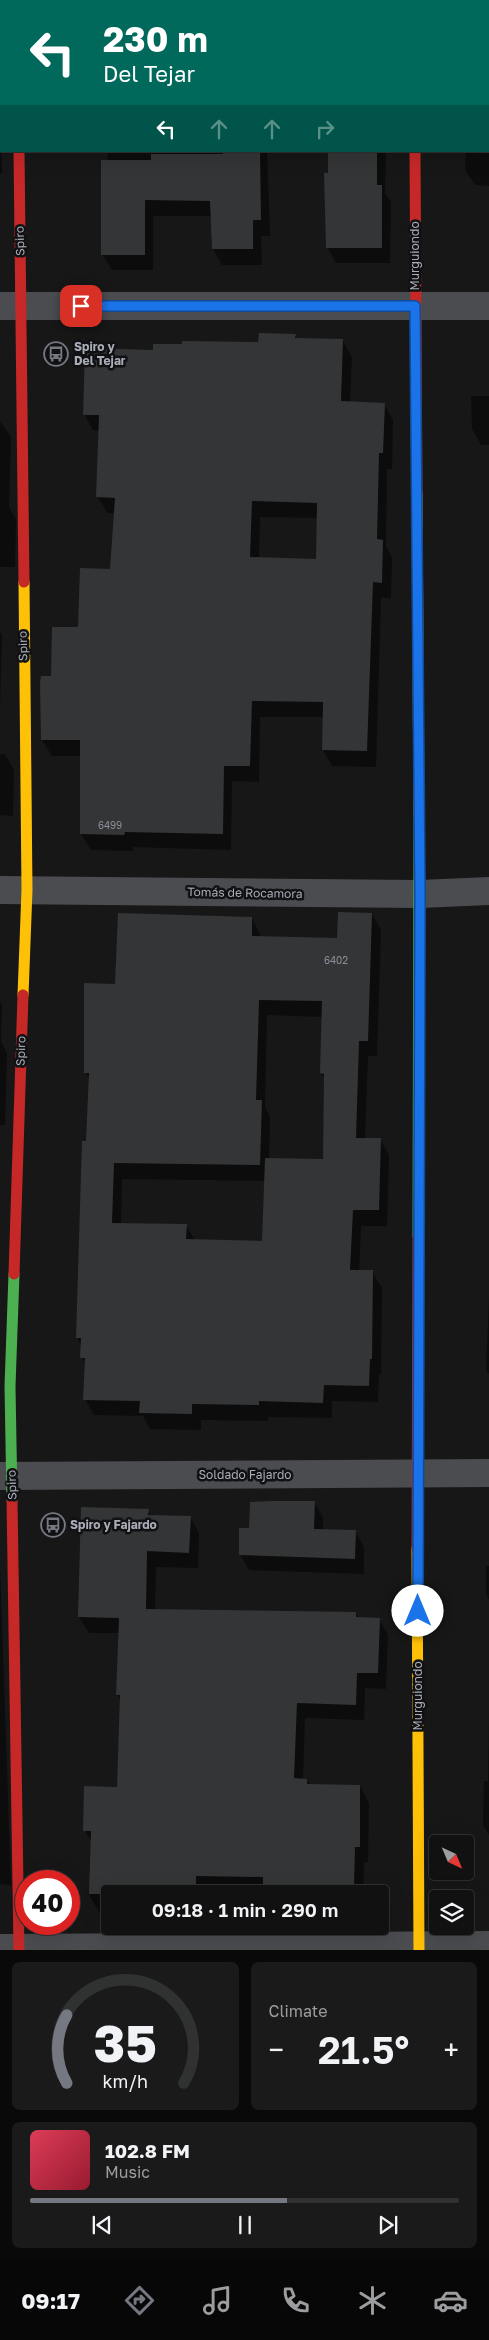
<!DOCTYPE html>
<html lang="en">
<head>
<meta charset="utf-8">
<style>
	body { margin:0; font-family:"Golos Text",sans-serif; background:#1a1a1a; color:#f1f3f6; height:100vh; display:flex; flex-direction:column; font-size:19px; white-space:nowrap }
	* { box-sizing:border-box; margin:0 }
	p { font-size:16px; color:#9c9d9f }
	.icon { flex:none; width:28px; height:28px; fill:none; stroke:currentColor; stroke-width:2; stroke-linecap:round; stroke-linejoin:round }
	.map { position:relative; height:1950px; overflow:hidden }
	.details { display:flex; flex-direction:column; gap:12px; padding:12px; background:#090909; flex:1 }
	.details>* { flex:none }
	.banner { position:absolute; left:0px; top:0px; width:490px; height:152px; box-shadow:0 5px 20px #0002,0 0 0 1px #303131; background:#00695c; color:#fff; overflow:hidden }
	.needle { width:32px; rotate:136deg }
	.tools { position:absolute; left:429px; top:1835px; display:grid; gap:10px }
	.tools a { display:grid; place-items:center; width:45px; height:45px; border-radius:5px; background:#111; box-shadow:0 5px 20px #0002,0 0 0 1px #303131; font-size:25px }
	.speed { position:absolute; left:15px; top:1870px; display:flex; gap:10px; font-size:25px; font-weight:700; text-align:center }
	.speed>* { display:grid; place-content:center; width:65px; height:65px; border-radius:50%; background:#111; box-shadow:0 5px 20px #0002,0 0 0 1px #303131; line-height:1 }
	.speed .limit { border:8px solid #d22; background:#fff; color:#111 }
	.pin { position:absolute; display:grid; place-items:center; width:42px; height:42px; color:#fff; margin:-21px; border-radius:10px; box-shadow:0 2px 8px #0006 }
	.me { position:absolute; width:55px; margin:-28px; rotate:0deg; stroke-linejoin:round; filter:drop-shadow(0 0 4px #0008) }
	.turn { display:flex; align-items:center; gap:18px; height:105px; padding:0 20px; font-size:22px }
	.turn .icon { width:65px; height:65px; stroke-width:2.5 }
	.turn b { display:block; font-size:35px; line-height:42px }
	.lanes { display:flex; align-items:center; height:48px; padding:0 20px; background:#0003; justify-content:center; gap:25px; direction:ltr }
	.lanes .off { opacity:.35 }
	.big { font-size:38px; font-weight:600; line-height:1.1 }
	.details .card { flex:1; display:flex; flex-direction:column; justify-content:center; gap:8px; min-width:0; padding:0 18px; border-radius:8px; background:#1a1a1a }
	.details .dial { align-items:center; gap:0 }
	.dial svg { height:130px; overflow:visible; fill:none; stroke:#303131; stroke-width:7; stroke-linecap:round; text-anchor:middle }
	.dial text { fill:#f1f3f6; stroke:none }
	.song { display:flex; align-items:center; gap:15px }
	.cover { width:60px; height:60px; border-radius:8px; background:linear-gradient(135deg,hsl(350 70% 55%),hsl(350 70% 35%)) }
	.played { height:5px; border-radius:2px; background:linear-gradient(90deg,#757880 60%,#303131 60%) }
	.keys { display:flex; justify-content:space-around; direction:ltr }
	.heat { display:flex; justify-content:space-between; align-items:center; font-size:28px; direction:ltr }
	.details .tiles { flex:1; display:grid; gap:12px; grid-template-columns:1fr 1fr }
	.card:last-child { grid-column:span 2 }
	.trip { position:absolute; left:101px; top:1885px; width:288px; height:50px; border-radius:5px; background:#111; box-shadow:0 5px 20px #0002,0 0 0 1px #303131; font-weight:600; line-height:50px; text-align:center }
	.tab-bar { display:flex; height:80px; justify-content:space-around; align-items:center; background:#070707; color:#9c9d9f }
	.tab-bar .icon { width:35px; height:35px }
	.tab-bar .on { color:#757880 }
	.tab-bar b { font-size:22px; color:#f1f3f6 }
	.map>svg:first-child { display:block }
	.shadow { fill:#0007; fill-rule:evenodd }
	.building { fill:#343537; fill-rule:evenodd }
	.lines { fill:none; stroke-linecap:round; stroke-linejoin:round }
	.street { stroke:#4b4c50; stroke-width:28 }
	.fast { stroke:#4caf50; stroke-width:11 }
	.slow { stroke:#ffc107; stroke-width:11 }
	.jam { stroke:#c62828; stroke-width:11 }
	.route-casing { stroke:#114b97; stroke-width:12 }
	.route { stroke:#1a73e8; stroke-width:9 }
	.labels { text-anchor:middle; stroke-width:5; stroke-linejoin:round; paint-order:stroke }
	.number-label { font-size:10px; fill:#8b8f98 }
	.street-label { font-size:12px; fill:#a8adb8; stroke:#111113 }
	.poi-label { font-size:12px; font-weight:bold; fill:#a8adb8; stroke:#111113; text-anchor:start }
</style>
</head>
<body>
<div class="map">
<svg width="489" height="1950" viewBox="0 0 489 1950">
	<rect width="100%" height="100%" fill="#171717"/>
	<path class="shadow" d="M0 0H1L0 71Z
		M76 0H165V1H76Z
		M269 0H374L269 1Z
		M489 97V186L475 185 465 169 466 151H489Z
		M0 130 1 132 2 173H0Z
		M108 151H267L270 236H261L262 265H222L213 249 212 216H153V270H112L102 254Z
		M330 151H386L385 193 391 202 390 263H336L327 247Z
		M295 335 297 339 343 341 352 357 350 403 384 404 393 420 392 469H387L386 546 392 557 391 598H381L376 767 332 766 323 750 324 717H260L259 782 232 781 231 850 133 847V851L91 850 81 834V756H52L42 740 52 677 111 570 115 513H107L98 497 100 431 93 430 84 414 154 351 260 343ZM260 517 318 518V560L259 559Z
		M471 396H489V445H481L472 429Z
		M0 421 11 437 9 507 16 519 15 567H0Z
		M0 632 2 635 0 710Z
		M0 754H5L14 770 13 816 0 815Z
		M372 914 381 930 377 1056H368L365 1139H380L389 1155 387 1226H361L359 1271 372 1272 382 1288 381 1375 379 1374 378 1402 332 1401V1418L268 1417V1421L201 1420V1430L150 1429 143 1416 94 1415 85 1399 86 1364 82 1358V1347L77 1338 83 1142H88L90 1080 85 1072 116 985 252 918 261 937 338 940ZM267 1015 322 1017 321 1073 326 1081 324 1161 269 1160 270 1117 265 1107ZM122 1179 265 1181 263 1242 195 1240 186 1226 121 1224Z
		M0 1002 2 1005 1 1042 7 1053 5 1125H0Z
		M489 1298V1374L486 1370Z
		M314 1502 323 1518V1531H355L364 1547V1574L249 1570 240 1554 250 1529Z
		M148 1510 152 1517H190L199 1533 198 1568 156 1567 155 1610 356 1613 359 1619H379L388 1635 386 1689 365 1688 364 1720 305 1718 303 1780H307L310 1785 360 1786 369 1803 368 1862H364L363 1894 205 1892V1894H110V1912H99L90 1896 92 1843 85 1831 118 1788 121 1701 117 1695 120 1633H89L79 1617Z
		M0 1565 11 1885 0 1884Z
		M486 1566H489V1600L486 1594Z
		M489 1718V1835L483 1825 484 1781H488Z"/>
	<path class="building" d="M223 151H260L261 220H253V249H212L210 201 145 200V255H101V160H151V154H223Z
		M328 151H377V185H382V248H326L324 173H328Z
		M259 333 296 334 295 338 343 339 341 401 385 403 383 453H379L377 539 383 540 382 583 373 582 367 751 322 750 323 702 252 701 250 766H224L223 834 125 832 124 835 80 834V740H41L40 683 41 676H51L52 627H78L80 568 110 569 115 498 96 497 99 415H83L85 348 153 350V344H182V341L258 342ZM252 501 317 503 316 559 250 557Z
		M338 912 372 913 368 1041H359L356 1138H381L379 1210H353L350 1270H373L372 1359H370L369 1386 324 1385 323 1403 259 1401V1405L192 1404V1414L139 1413 140 1401 83 1400 85 1358H80L81 1338H76L82 1141H86L89 1073H84V983L115 984 118 913 252 917V936L337 938ZM259 1000 322 1001 320 1073 324 1074 323 1159 265 1158 262 1241 186 1239 187 1224 112 1223 114 1163 260 1165 262 1100H256Z
		M273 1501H315L314 1529 356 1530 355 1559 239 1555V1528H249L250 1502Z
		M81 1507 149 1509 148 1515 191 1516 189 1553 147 1551 146 1609 356 1612V1617L380 1618 378 1673H357L356 1705 297 1703 294 1778 307 1779V1784L360 1785V1847H355L354 1886H263V1877L196 1876V1894H89L91 1831H83L84 1786 117 1787 120 1695H116L119 1618 78 1617Z"/>
	<g class="lines">
		<path class="street" d="M19 0V1
			M415 0V1
			M0 306H489
			M0 890 420 894 489 891
			M0 1476 489 1473
			M0 1948 489 1945"/>
		<path class="fast" d="M418 1236 419 815
			M12 1500 10 1386 14 1274"/>
		<path class="slow" d="M417 493 419 815
			M23 995 27 890 24 582
			M417 1548 419 1950"/>
		<path class="jam" d="M19 151 24 582
			M415 151 417 493
			M14 1274 23 995
			M12 1500 19 1950
			M417 1548 418 1236"/>
	</g>
	<g class="lines">
		<g class="route-casing">
			<path id="route" d="M81 306H415L420 894 418 1611"/>
		</g>
		<use href="#route" class="route"/>
	</g>
	<defs>
		<g id="bus-ring" transform="scale(1.25)"><circle r="9.5" fill="#111113" stroke="#757880" stroke-width="1.5"/><path d="M-5-6H5V4H4V6H2V4H-2V6H-4V4H-5ZM-3.5-4V0h7V-4ZM-3.5 1.2v1.5H-2V1.2ZM2 1.2v1.5H3.5V1.2Z" fill="#757880"/></g>
	</defs>
	<g fill-rule="evenodd">
		<use href="#bus-ring" x="56" y="354"/>
		<use href="#bus-ring" x="53" y="1525"/>
	</g>
	<g class="labels">
		<g class="number-label">
			<text x="110" y="829">6499</text>
			<text x="336" y="964">6402</text>
		</g>
		<g class="street-label">
			<text transform="translate(20 241) rotate(-92)" y="4">Spiro</text>
			<text transform="translate(415 256) rotate(-90)" y="4">Murguiondo</text>
			<text transform="translate(23 646) rotate(-91)" y="4">Spiro</text>
			<text transform="translate(245 893) rotate(1)" y="4">Tomás de Rocamora</text>
			<text transform="translate(21 1051) rotate(-88)" y="4">Spiro</text>
			<text x="245" y="1479">Soldado Fajardo</text>
			<text transform="translate(12 1485) rotate(-92)" y="4">Spiro</text>
			<text transform="translate(418 1696) rotate(-90)" y="4">Murguiondo</text>
		</g>
		<g class="poi-label">
			<text x="74" y="351">Spiro y<tspan x="74" dy="14">Del Tejar</tspan></text>
			<text x="70" y="1529">Spiro y Fajardo</text>
		</g>
	</g>
</svg>
<div class="tools">
<a><svg class="needle" viewBox="-14 -14 28 28"><path d="M0-13l5 13h-10z" fill="#e53935"/><path d="M0 13l5-13h-10z" fill="#9c9d9f"/></svg></a>
<a><svg class="icon" aria-label="layers" viewBox="0 0 24 24"><path d="M12 4l9 5-9 5-9-5zM3 14l9 5 9-5"/></svg></a>
</div>
<div class="speed"><div class="limit">40</div></div>
<div class="pin" style="left:81px;top:306px;background:#d93025"><svg class="icon" aria-label="arrive" viewBox="0 0 24 24"><path d="M6 21V4h12l-3 4 3 4H6"/></svg></div>
<svg class="me" style="left:418px;top:1611px" viewBox="-20 -20 40 40"><circle r="19" fill="#fff"/><path d="M0-13L10 11 0 6-10 11z" fill="#1a73e8"/></svg>
<div class="trip">09:18 · 1 min · 290 m</div>
<div class="banner">
<div class="turn"><svg class="icon" aria-label="left" viewBox="0 0 24 24"><path d="M17 20v-9H6M10 6l-5 5 5 5"/></svg><div><b>230 m</b>Del Tejar</div></div>
<div class="lanes"><svg class="icon" aria-label="left" viewBox="0 0 24 24"><path d="M17 20v-9H6M10 6l-5 5 5 5"/></svg><svg class="icon off" aria-label="ahead" viewBox="0 0 24 24"><path d="M12 20V5M6 11l6-6 6 6"/></svg><svg class="icon off" aria-label="ahead" viewBox="0 0 24 24"><path d="M12 20V5M6 11l6-6 6 6"/></svg><svg class="icon off" aria-label="right" viewBox="0 0 24 24"><path d="M7 20v-9h11M14 6l5 5-5 5"/></svg></div>
</div>
</div>
<section class="details">
<div class="tiles">
<div class="card dial"><svg viewBox="0 0 100 80">
<path d="M14 69A42 42 0 1 1 86 69"/>
<path d="M14 69A42 42 0 0 1 14 27" stroke="#757880"/>
<text x="50" y="56" font-size="32" font-weight="700">35</text>
<text x="50" y="72" font-size="11">km/h</text>
</svg></div>
<div class="card"><p>Climate</p>
<div class="heat"><a>−</a><b class="big">21.5°</b><a>+</a></div>
</div>
<div class="card">
<div class="song"><i class="cover"></i><div><b>102.8 FM</b><p>Music</p></div></div>
<div class="played"></div>
<div class="keys"><svg class="icon" aria-label="previous" viewBox="0 0 24 24"><path d="M18 5L8 12l10 7zM5 5v14"/></svg><svg class="icon" aria-label="pause" viewBox="0 0 24 24"><path d="M8 5v14M16 5v14"/></svg><svg class="icon" aria-label="next" viewBox="0 0 24 24"><path d="M6 5l10 7-10 7zM19 5v14"/></svg></div>
</div>
</div>
</section>
<nav class="tab-bar">
<b>09:17</b>
<svg class="icon on" aria-label="directions" viewBox="0 0 24 24"><path d="M12 3l9 9-9 9-9-9zM9 14v-3h6M13 9l2 2-2 2"/></svg>
<svg class="icon" aria-label="music" viewBox="0 0 24 24"><path d="M9 18V5l10-2v13"/><circle cx="6" cy="18" r="3"/><circle cx="16" cy="16" r="3"/></svg>
<svg class="icon" aria-label="phone" viewBox="0 0 24 24"><path d="M5 4h4l2 5-3 2q2 4 5 5l2-3 5 2v4C11 20 4 13 5 4z"/></svg>
<svg class="icon" aria-label="climate" viewBox="0 0 24 24"><path d="M12 3v18M4 7l16 10M4 17L20 7"/></svg>
<svg class="icon" aria-label="car" viewBox="0 0 24 24"><path d="M5 17H2v-5l4-1 3-4h7l3 4 3 1v5h-3M9 17h6M6 11h13"/><circle cx="7" cy="17" r="2"/><circle cx="17" cy="17" r="2"/></svg>
</nav>
</body>
</html>
